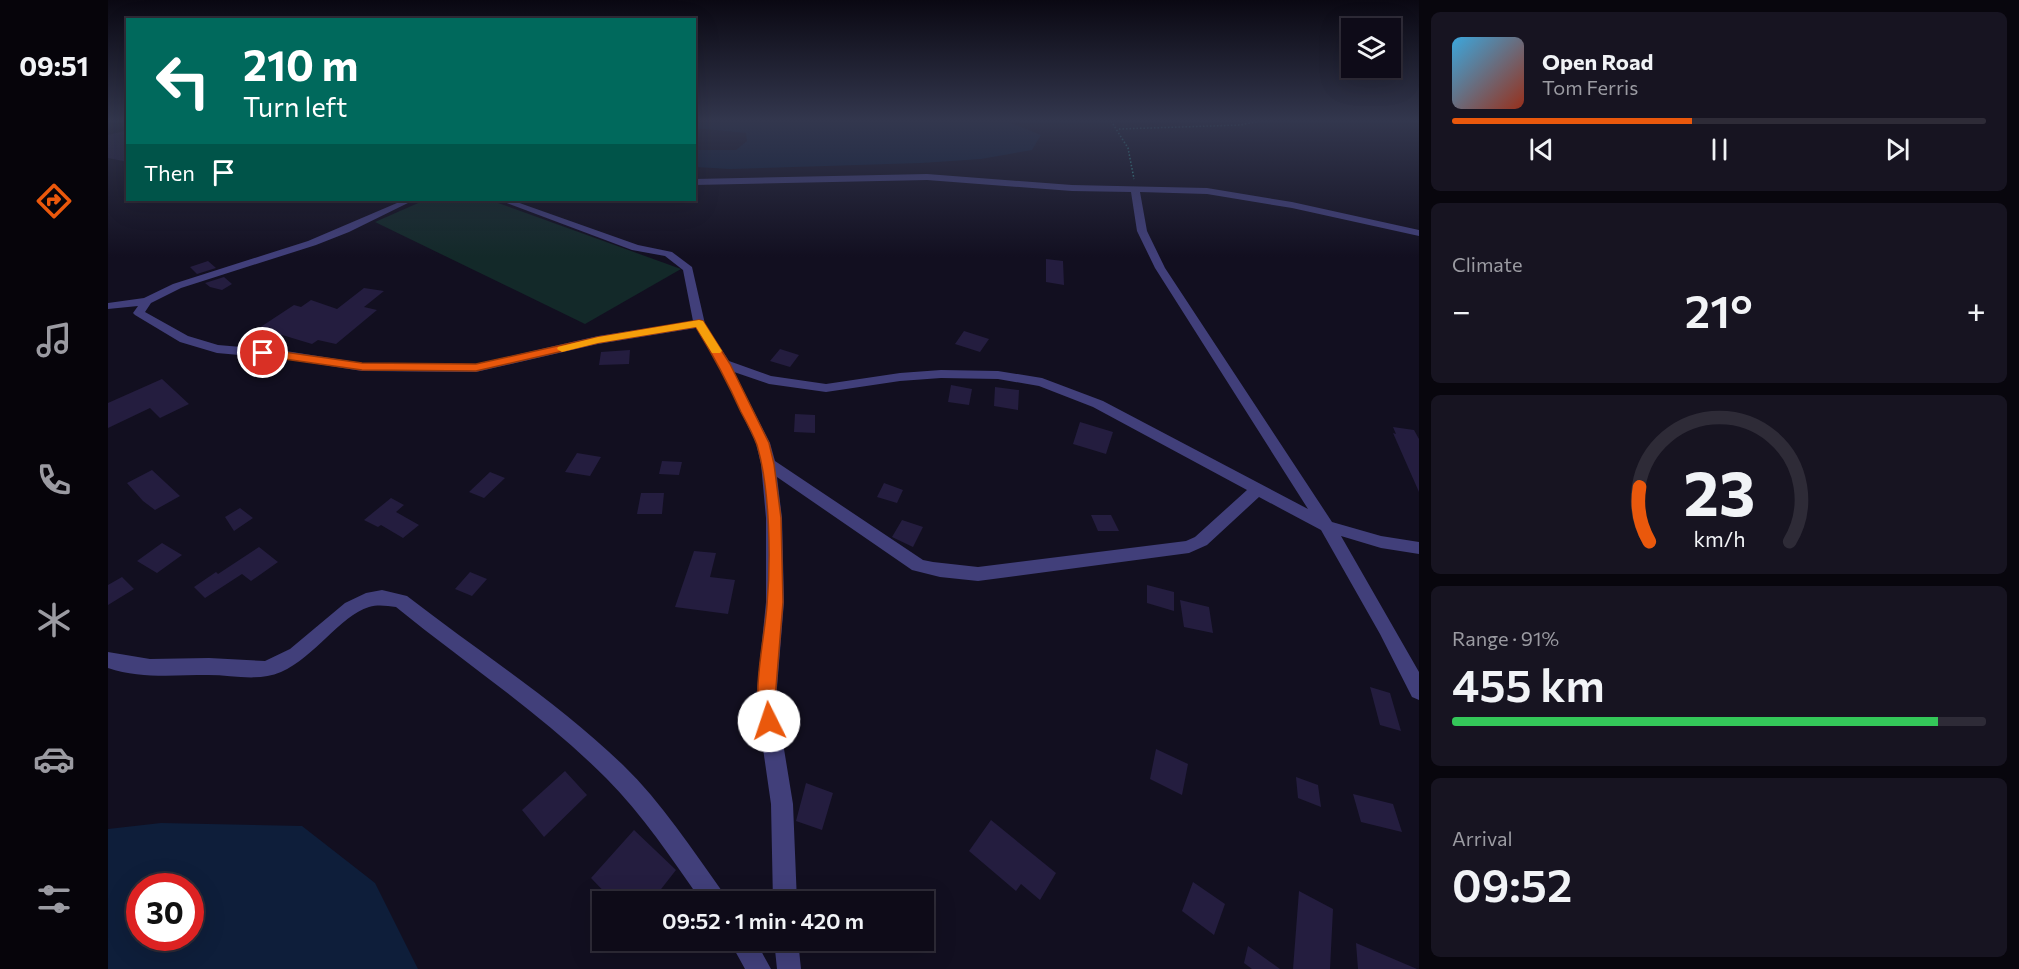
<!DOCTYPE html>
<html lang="en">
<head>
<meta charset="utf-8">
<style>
	body { margin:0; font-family:Commissioner,sans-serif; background:#171421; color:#f1f3f6; height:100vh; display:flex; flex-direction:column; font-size:22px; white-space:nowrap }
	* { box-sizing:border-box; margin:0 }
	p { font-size:20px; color:#9b9ba2 }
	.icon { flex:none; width:33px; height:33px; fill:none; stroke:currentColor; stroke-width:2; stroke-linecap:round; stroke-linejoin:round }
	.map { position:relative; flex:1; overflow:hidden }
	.drawer { display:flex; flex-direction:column; gap:12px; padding:12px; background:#08060d; width:600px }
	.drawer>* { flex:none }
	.banner { position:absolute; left:18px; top:18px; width:570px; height:183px; border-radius:0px; box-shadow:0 6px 24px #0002,0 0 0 2px #2e2b37; background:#00695c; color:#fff; overflow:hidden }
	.fabs { position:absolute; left:1233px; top:18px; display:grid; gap:12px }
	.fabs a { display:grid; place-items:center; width:60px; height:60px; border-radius:0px; background:#0e0b18; box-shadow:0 6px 24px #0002,0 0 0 2px #2e2b37; font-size:30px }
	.speed { position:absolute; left:18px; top:873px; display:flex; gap:12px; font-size:30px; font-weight:700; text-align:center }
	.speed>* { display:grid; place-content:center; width:78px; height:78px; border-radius:50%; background:#0e0b18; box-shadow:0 6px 24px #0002,0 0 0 2px #2e2b37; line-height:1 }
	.speed .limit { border:9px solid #d22; background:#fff; color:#111 }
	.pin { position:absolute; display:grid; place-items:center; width:51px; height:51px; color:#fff; margin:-26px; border:3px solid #fff; border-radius:50%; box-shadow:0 2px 6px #0007 }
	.me { position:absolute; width:66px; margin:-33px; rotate:356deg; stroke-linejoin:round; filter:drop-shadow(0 0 4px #0008) }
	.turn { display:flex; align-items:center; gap:21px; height:126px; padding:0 18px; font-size:27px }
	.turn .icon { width:78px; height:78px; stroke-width:2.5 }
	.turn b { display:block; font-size:42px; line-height:51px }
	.then { display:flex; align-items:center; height:57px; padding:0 18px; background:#0003; gap:12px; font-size:22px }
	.big { font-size:45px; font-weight:600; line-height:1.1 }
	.drawer .widget { flex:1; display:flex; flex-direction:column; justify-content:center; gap:9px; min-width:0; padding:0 21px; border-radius:9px; background:#171421 }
	.drawer .dial { align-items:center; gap:0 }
	.dial svg { height:156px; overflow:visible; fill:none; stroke:#2e2b37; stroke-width:7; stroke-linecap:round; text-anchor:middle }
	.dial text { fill:#f1f3f6; stroke:none }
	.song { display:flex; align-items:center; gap:18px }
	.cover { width:72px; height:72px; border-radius:9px; background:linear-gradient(135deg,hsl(200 70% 55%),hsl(10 70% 35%)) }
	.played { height:6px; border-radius:3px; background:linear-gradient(90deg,#ea580c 45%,#2e2b37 45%) }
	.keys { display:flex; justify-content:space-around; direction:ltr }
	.heat { display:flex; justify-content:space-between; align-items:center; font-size:33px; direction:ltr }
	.charge { height:9px; border-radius:4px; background:linear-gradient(90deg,#34c759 91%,#2e2b37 0) }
	.trip { position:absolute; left:484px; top:891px; width:342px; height:60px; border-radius:0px; background:#0e0b18; box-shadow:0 6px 24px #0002,0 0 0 2px #2e2b37; font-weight:600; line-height:60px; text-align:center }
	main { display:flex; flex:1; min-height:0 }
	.tabs { display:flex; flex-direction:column; width:108px; justify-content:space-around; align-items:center; background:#06040a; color:#9b9ba2 }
	.tabs .icon { width:42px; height:42px }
	.tabs .active { color:#ea580c }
	.tabs b { font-size:27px; color:#f1f3f6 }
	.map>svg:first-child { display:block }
	.green { fill:#132929 }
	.water { fill:#0e1e3a; fill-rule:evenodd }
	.building { fill:#241d3f }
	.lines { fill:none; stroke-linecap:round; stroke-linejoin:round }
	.path { stroke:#3aa7a1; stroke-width:1.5; stroke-dasharray:1.5 2; stroke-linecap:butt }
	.minor { fill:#413f7a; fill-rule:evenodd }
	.route { fill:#ea580c; stroke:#983908; stroke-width:1.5 }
	.slow { fill:#f59e0b }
</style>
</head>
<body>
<main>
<nav class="tabs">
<b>09:51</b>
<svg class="icon active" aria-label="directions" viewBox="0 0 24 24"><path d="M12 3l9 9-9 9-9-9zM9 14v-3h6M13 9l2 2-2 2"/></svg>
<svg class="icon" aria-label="music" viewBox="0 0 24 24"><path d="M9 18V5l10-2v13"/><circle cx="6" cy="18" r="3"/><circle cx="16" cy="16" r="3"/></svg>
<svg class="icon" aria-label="phone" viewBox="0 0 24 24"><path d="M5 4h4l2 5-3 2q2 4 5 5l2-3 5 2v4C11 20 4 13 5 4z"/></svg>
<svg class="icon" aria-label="climate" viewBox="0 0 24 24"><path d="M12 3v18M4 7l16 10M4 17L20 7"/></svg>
<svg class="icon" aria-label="car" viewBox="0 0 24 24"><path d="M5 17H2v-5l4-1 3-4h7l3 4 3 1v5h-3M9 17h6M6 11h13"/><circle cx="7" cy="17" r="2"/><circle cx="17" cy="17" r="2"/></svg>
<svg class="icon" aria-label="filters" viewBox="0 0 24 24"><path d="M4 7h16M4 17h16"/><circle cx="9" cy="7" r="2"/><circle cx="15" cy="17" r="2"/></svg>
</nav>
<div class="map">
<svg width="1311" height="969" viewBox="0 0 1311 969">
	<rect width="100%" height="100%" fill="#120f20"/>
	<path class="green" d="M317 200H382L573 269 477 324 267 222Z"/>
	<path class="water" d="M587 121H898L933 135 924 150 873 159 813 163 622 169 587 167V150H628L639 141 638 133 587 128Z
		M53 823 194 826 267 883 310 969H0V829ZM32 886H82V938H32Z"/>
	<path class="building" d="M20 130V162L0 158V135Z
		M938 259 955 261 956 285 938 282Z
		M100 261 108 268 89 274 82 267Z
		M116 277 124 284 114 290 102 287 97 283Z
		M256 288 276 291 256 307 269 310 228 344 210 340 204 344 151 328 186 305 193 307 203 300 229 309Z
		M856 331 881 339 872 352 847 344Z
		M672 349 691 355 682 367 662 361Z
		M522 350 521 364 491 365 493 352Z
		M54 379 81 404 52 418 42 408 0 428V403Z
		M843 385 864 389 861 405 840 402Z
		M887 387 911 390 910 410 886 406Z
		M687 414 707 415V433L686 432Z
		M972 422 1005 432 998 454 965 444Z
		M1285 427 1306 430 1311 439V492L1285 433 1288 434Z
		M469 453 493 457 482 476 457 472Z
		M554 461 574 462 571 475 551 474Z
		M44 470 72 496 47 510 35 501 19 483Z
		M382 472 397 478 376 498 361 492Z
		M776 483 795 490 789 503 769 497Z
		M533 493H556L554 514H529Z
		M283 498 296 505 288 512 311 525 295 538 273 525 270 527 256 520Z
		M132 508 145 518 126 531 117 517Z
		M983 515H1003L1011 531H990Z
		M794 520 815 527 805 547 784 537Z
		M54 543 74 555 49 573 29 561Z
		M151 547 170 562 143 581 134 574 97 598 86 587 108 572 110 574Z
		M586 551 608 553 602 577 627 580 620 614 567 607Z
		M362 572 379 579 364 596 347 589Z
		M14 577 26 589 0 605V585Z
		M1039 585 1066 592V611L1039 603Z
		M1072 600 1101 607 1105 633 1076 627Z
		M1262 687 1282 693 1293 731 1272 725Z
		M1048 749 1080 764 1074 795 1042 779Z
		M457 771 479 795 436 837 414 810Z
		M1188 777 1210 785 1213 807 1190 798Z
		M698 783 725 793 714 830 688 821Z
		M1245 794 1285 804 1294 832 1253 822Z
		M883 820 948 873 932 900 913 884 908 891 861 851Z
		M526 830 568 870 543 902H506L483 878Z
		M1085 882 1117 904 1106 935 1074 911Z
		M1191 891 1225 909 1222 969H1185Z
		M1248 943 1309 969H1250Z
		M1140 946 1172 969H1144L1136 963Z"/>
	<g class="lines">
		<path class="path" d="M1003 121 1020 148 1026 179
			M1011 129 1132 125 1152 121"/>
		<path class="minor" d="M819 174 964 185 1099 188 1184 202 1311 230V236L1184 208 1099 194 1032 192 1039 231 1057 268 1224 522 1273 536 1311 542V554L1273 548 1233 536 1311 672V700L1304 697 1272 634 1213 530 1151 497 1099 545 1081 553 870 581 832 577 804 570 669 477 674 518 676 602 668 700 685 804 689 902H665L663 804 648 700 658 602V518L653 464 648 443 610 364 588 328 490 344 368 372 254 371 178 359 109 353 72 342 27 315 25 313 30 306 0 309V303L36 298 65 284 200 241 296 200H306L241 232 208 245 73 288 43 303 37 312 80 336 110 345 178 351 254 363 368 364 490 336 585 321 575 270 557 256 524 250 391 200H403L530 245 564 252 584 267 597 324 621 361 663 376 718 384 792 373 833 370 890 371 934 378 995 401 1200 509 1047 268 1029 231 1023 192 964 191 819 180 586 185V179ZM626 372 661 384 718 392 792 381 833 378 890 379 931 386 985 407 1139 490 1087 537 1078 541 870 567 825 562 815 560 667 461 662 443Z
			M274 590 299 596C371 652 449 701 515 765 554 803 584 849 616 894L619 902H594C564 859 535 815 498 778 434 714 358 664 288 607 279 606 271 604 261 607 232 616 207 657 173 672 149 682 126 675 100 675 66 675 33 679 0 668V652L42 659 101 658 157 661 182 649 237 603 258 593Z
			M621 940H647L663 969H637Z
			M666 940H690L693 969H669Z"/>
	</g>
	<linearGradient id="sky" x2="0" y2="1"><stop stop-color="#0a0812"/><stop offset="0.47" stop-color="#33374e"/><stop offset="1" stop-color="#33374e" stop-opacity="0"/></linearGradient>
	<rect width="1311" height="257" fill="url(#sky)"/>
	<path class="route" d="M591 320 595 321 622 364 661 443 666 464 673 518 675 602 667 700 670 721 667 727 661 729 655 727C642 698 657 637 659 605 663 559 662 489 649 445 645 434 639 423 633 412 620 383 605 355 588 327L490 343 368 371 254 370 155 356 149 353 155 349 254 363 368 364 490 337Z"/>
	<path class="slow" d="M591 320 595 321 614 351 612 353H604L588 327 490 343 454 352 449 349 450 347 490 337Z"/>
</svg>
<div class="fabs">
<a><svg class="icon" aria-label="layers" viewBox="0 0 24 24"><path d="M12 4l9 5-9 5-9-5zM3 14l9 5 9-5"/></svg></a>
</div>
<div class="speed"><div class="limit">30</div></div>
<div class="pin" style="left:155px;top:353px;background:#d93025"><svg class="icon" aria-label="arrive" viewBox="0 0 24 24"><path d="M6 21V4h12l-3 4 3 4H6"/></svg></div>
<svg class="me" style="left:661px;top:721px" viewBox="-20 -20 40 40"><circle r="19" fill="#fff"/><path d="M0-13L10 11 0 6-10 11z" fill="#ea580c"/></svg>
<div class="trip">09:52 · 1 min · 420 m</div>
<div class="banner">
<div class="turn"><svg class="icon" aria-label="left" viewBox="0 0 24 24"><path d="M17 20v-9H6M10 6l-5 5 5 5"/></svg><div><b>210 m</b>Turn left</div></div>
<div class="then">Then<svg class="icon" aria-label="arrive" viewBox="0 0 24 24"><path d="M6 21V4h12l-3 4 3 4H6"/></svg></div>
</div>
</div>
<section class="drawer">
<div class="widget">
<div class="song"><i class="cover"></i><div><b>Open Road</b><p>Tom Ferris</p></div></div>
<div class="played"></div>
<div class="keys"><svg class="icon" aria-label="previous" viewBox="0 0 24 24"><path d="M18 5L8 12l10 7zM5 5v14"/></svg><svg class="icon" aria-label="pause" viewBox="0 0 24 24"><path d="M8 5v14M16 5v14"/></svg><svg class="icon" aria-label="next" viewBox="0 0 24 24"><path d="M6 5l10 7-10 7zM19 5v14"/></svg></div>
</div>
<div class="widget"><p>Climate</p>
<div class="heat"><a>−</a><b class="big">21°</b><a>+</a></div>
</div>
<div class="widget dial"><svg viewBox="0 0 100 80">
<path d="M14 69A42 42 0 1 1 86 69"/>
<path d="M14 69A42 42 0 0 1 9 41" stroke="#ea580c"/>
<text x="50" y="56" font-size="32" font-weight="700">23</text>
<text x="50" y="72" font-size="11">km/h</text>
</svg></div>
<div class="widget"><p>Range · 91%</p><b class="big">455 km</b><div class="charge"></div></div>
<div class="widget"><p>Arrival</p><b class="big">09:52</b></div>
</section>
</main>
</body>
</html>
